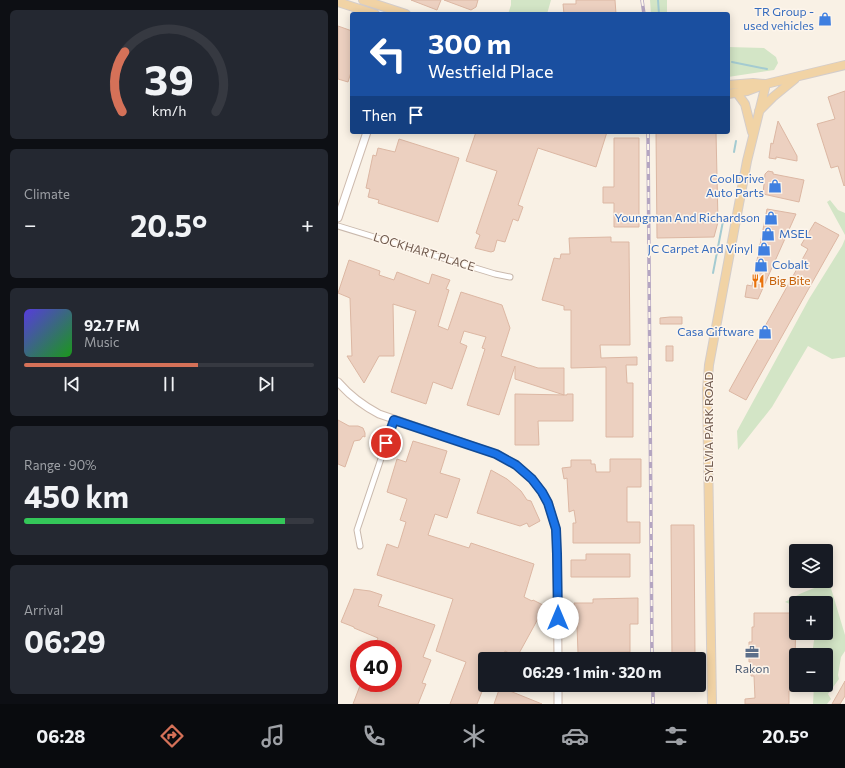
<!DOCTYPE html>
<html lang="en">
<head>
<meta charset="utf-8">
<style>
	body { margin:0; font-family:Commissioner,sans-serif; background:#242831; color:#f1f3f6; height:100vh; display:flex; flex-direction:column; font-size:15px; white-space:nowrap }
	* { box-sizing:border-box; margin:0 }
	p { font-size:13px; color:#9ea1a6 }
	.icon { flex:none; width:22px; height:22px; fill:none; stroke:currentColor; stroke-width:2; stroke-linecap:round; stroke-linejoin:round }
	.map { position:relative; flex:1; overflow:hidden }
	.details { display:flex; flex-direction:column; gap:10px; padding:10px; background:#0d0f14; width:338px }
	.details>* { flex:none }
	.banner { position:absolute; left:12px; top:12px; width:380px; height:122px; border-radius:4px; box-shadow:0 2px 10px #0003; background:#1a4fa0; color:#fff; overflow:hidden }
	.controls { position:absolute; left:451px; top:544px; display:grid; gap:8px }
	.controls a { display:grid; place-items:center; width:44px; height:44px; border-radius:4px; background:#171b24; box-shadow:0 2px 10px #0003; font-size:20px }
	.speed { position:absolute; left:12px; top:640px; display:flex; gap:8px; font-size:20px; font-weight:700; text-align:center }
	.speed>* { display:grid; place-content:center; width:52px; height:52px; border-radius:50%; background:#171b24; box-shadow:0 2px 10px #0003; line-height:1 }
	.speed .limit { border:6px solid #d22; background:#fff; color:#111 }
	.pin { position:absolute; display:grid; place-items:center; width:34px; height:34px; color:#fff; margin:-17px; border:2px solid #fff; border-radius:50%; box-shadow:0 1px 4px #0007 }
	.me { position:absolute; width:44px; margin:-22px; rotate:0deg; stroke-linejoin:round; filter:drop-shadow(0 0 3px #0008) }
	.turn { display:flex; align-items:center; gap:14px; height:84px; padding:0 12px; font-size:18px }
	.turn .icon { width:52px; height:52px; stroke-width:2.5 }
	.turn b { display:block; font-size:28px; line-height:34px }
	.then { display:flex; align-items:center; height:38px; padding:0 12px; background:#0003; gap:8px; font-size:15px }
	.big { font-size:30px; font-weight:700; line-height:1.1 }
	.details .card { flex:1; display:flex; flex-direction:column; justify-content:center; gap:6px; min-width:0; padding:0 14px; border-radius:6px; background:#242831 }
	.details .dial { align-items:center; gap:0 }
	.dial svg { height:104px; overflow:visible; fill:none; stroke:#363941; stroke-width:7; stroke-linecap:round; text-anchor:middle }
	.dial text { fill:#f1f3f6; stroke:none }
	.song { display:flex; align-items:center; gap:12px }
	.cover { width:48px; height:48px; border-radius:6px; background:linear-gradient(135deg,hsl(250 70% 55%),hsl(120 70% 35%)) }
	.played { height:4px; border-radius:2px; background:linear-gradient(90deg,#d57158 60%,#363941 60%) }
	.keys { display:flex; justify-content:space-around; direction:ltr }
	.heat { display:flex; justify-content:space-between; align-items:center; font-size:22px; direction:ltr }
	.charge { height:6px; border-radius:3px; background:linear-gradient(90deg,#34c759 90%,#363941 0) }
	.trip { position:absolute; left:140px; top:652px; width:228px; height:40px; border-radius:4px; background:#171b24; box-shadow:0 2px 10px #0003; font-weight:700; line-height:40px; text-align:center }
	.tab-bar { display:flex; height:64px; justify-content:space-around; align-items:center; background:#090b0e; color:#9ea1a6 }
	.tab-bar .icon { width:28px; height:28px }
	.tab-bar .current { color:#d57158 }
	.tab-bar b { font-size:18px; color:#f1f3f6 }
	main { display:flex; flex:1; min-height:0 }
	.map>svg:first-child { display:block }
	.green { fill:#d3e5c6 }
	.lines { fill:none; stroke-linecap:round; stroke-linejoin:round }
	.stream { stroke:#a4cbd1; stroke-width:2 }
	.building { fill:#ecd0c0; stroke:#dcb7a3 }
	.street-casing { stroke:#c9b9ad; stroke-width:7 }
	.secondary-casing { stroke:#cebbae; stroke-width:9 }
	.primary-casing { stroke:#d4cdca; stroke-width:10 }
	.street { stroke:#fff; stroke-width:5 }
	.secondary { stroke:#fff; stroke-width:7 }
	.primary { stroke:#f1d3a5; stroke-width:8 }
	.rail-casing { stroke:#b4a5c1; stroke-width:3.5 }
	.rail { stroke:#fdf5eb; stroke-width:2; stroke-dasharray:6; stroke-linecap:butt }
	.route-casing { stroke:#114b97; stroke-width:10 }
	.route { stroke:#1a73e8; stroke-width:7 }
	.labels { text-anchor:middle; stroke-width:3; stroke-linejoin:round; paint-order:stroke }
	.shop-label { font-size:12px; fill:#366cbe; stroke:#fdf5eb; text-anchor:end }
	.street-label { font-size:12px; fill:#6f594d; stroke:#fdf5eb }
	.food-label { font-size:12px; fill:#c56008; stroke:#fdf5eb; text-anchor:start }
	.service-label { font-size:12px; fill:#4e5e75; stroke:#fdf5eb }
</style>
</head>
<body>
<main>
<section class="details">
<div class="card dial"><svg viewBox="0 0 100 80">
<path d="M14 69A42 42 0 1 1 86 69"/>
<path d="M14 69A42 42 0 0 1 16 23" stroke="#d57158"/>
<text x="50" y="56" font-size="32" font-weight="700">39</text>
<text x="50" y="72" font-size="11">km/h</text>
</svg></div>
<div class="card"><p>Climate</p>
<div class="heat"><a>−</a><b class="big">20.5°</b><a>+</a></div>
</div>
<div class="card">
<div class="song"><i class="cover"></i><div><b>92.7 FM</b><p>Music</p></div></div>
<div class="played"></div>
<div class="keys"><svg class="icon" aria-label="previous" viewBox="0 0 24 24"><path d="M18 5L8 12l10 7zM5 5v14"/></svg><svg class="icon" aria-label="pause" viewBox="0 0 24 24"><path d="M8 5v14M16 5v14"/></svg><svg class="icon" aria-label="next" viewBox="0 0 24 24"><path d="M6 5l10 7-10 7zM19 5v14"/></svg></div>
</div>
<div class="card"><p>Range · 90%</p><b class="big">450 km</b><div class="charge"></div></div>
<div class="card"><p>Arrival</p><b class="big">06:29</b></div>
</section>
<div class="map">
<svg width="507" height="704" viewBox="0 0 507 704">
	<rect width="100%" height="100%" fill="#f9f1e5"/>
	<path class="green" d="M173 0H213L209 14H170L173 5Z
		M312 0H329V14H313Z
		M390 47 426 48 438 57 440 63 436 70 390 77Z
		M492 200 500 210 507 213V235L489 202Z
		M507 239V357L494 359 470 346 434 407 400 450 399 431 471 299 504 246Z
		M492 585 507 635V651L503 657 500 675 501 679 490 694 493 699 489 704H475L476 685H488V655H474L477 633H488V603H476L473 599C467 600 464 603 458 603V605L452 604 447 602C462 594 475 586 492 585Z"/>
	<g class="lines">
		<path class="stream" d="M320 0 321 14
			M394 62 429 69
			M396 152 398 141
			M375 273 386 216"/>
	</g>
	<path class="building" d="M73 0H103L99 10Z
		M106 0H140L138 7 133 10Z
		M238 0H277L278 14H226L225 4H238Z
		M0 26 14 31V69L10 82 0 79Z
		M507 91V185L506 186 500 166 493 168 479 124 497 119 490 97Z
		M440 121 459 156V161L438 157V159L431 158 433 143 435 144Z
		M138 132H269L258 167 200 148 180 205 185 207 180 221 175 219 167 242 159 240 156 251 153 252 137 248 142 235 138 233 159 171 128 161Z
		M318 132H378L380 222 376 237 319 238Z
		M276 138H301V227H276V203H265V187H276Z
		M61 139 121 158 100 222 40 203 41 200 30 197 32 189 28 188 35 155 38 156 40 148 57 152Z
		M430 171 435 172V174L466 180 461 202 425 194 427 174Z
		M429 209 458 214 420 299 407 297 409 285 414 286Z
		M477 222 501 235 408 400 391 391 470 249 463 245Z
		M273 237V242H291L292 345H262L263 358 299 357V365H288L289 383H295V437H268V367L233 368V310H226V306L204 300 216 258 222 259 223 254H232L231 238Z
		M11 260 42 271 41 275 56 280 59 272 91 284 94 274 112 280 108 289 111 290 100 326 110 330 123 292 164 305 172 328 163 356 200 368H226V395L177 379V366L161 415 129 405 147 349 144 348 148 337 126 331 122 343 129 346 114 389 95 382 88 404 53 392 78 311 55 304 56 356H41L26 383 9 356H14L12 298 0 293Z
		M332 317H344V324H322V318Z
		M328 346H335V361H328Z
		M177 394 229 395V394H235V421H200L201 445H177Z
		M0 420 11 426H20L25 428 27 433V437L25 436 22 440 16 441 7 467 0 464Z
		M75 441 109 451 102 473 122 479 109 518 97 514 90 535 131 548 133 543 196 564 186 597 194 601 195 600 207 606 179 657 167 651 164 659H147V684L139 704H112L128 662 98 651 115 599 39 575 49 544 60 548 68 522 62 520 69 499 49 492 59 459 68 462Z
		M272 459H303V487H289V522H302V543H235V523H238L236 510 231 512 229 478 226 479 224 468 233 467V460H253V464H257L258 472H272Z
		M153 470 169 479 183 491 189 500 193 501 202 521 191 527 189 523 182 526 139 513Z
		M333 525H356L357 658 334 659Z
		M248 554H292V577H233V560H248Z
		M16 589 32 591 44 595 40 606 97 625 85 657 93 660 84 683 88 684 80 704H15L23 683H55V649H35L40 638 16 628V627L3 622 15 593Z
		M300 598V624H292V652L240 653 239 625H236V603H255V599Z
		M416 613H458L457 661H458V685H460V691H451V704H407V699L417 698 416 676H413V662H411V642H414V627H416Z
		M507 681V696L502 704H494Z
		M162 687 204 704H156Z"/>
	<g class="lines">
		<g class="street-casing">
			<path id="street" d="M0 226 157 274 172 277
				M22 546 19 530 56 420"/>
		</g>
		<g class="secondary-casing">
			<path id="secondary" d="M0 218 29 132
				M0 382C12 396 24 405 41 414L158 454 178 465 194 479 204 492 210 503 218 529 219 554 220 659
				M220 685V704"/>
		</g>
		<g class="primary-casing">
			<path id="primary" d="M25 0 68 14
				M0 2 37 14
				M390 85 415 83 427 84
				M399 93 407 104 414 132
				M390 94 409 91 428 84 507 65
				M421 111 435 97 457 79
				M374 704 369 390 371 365 409 161 428 84"/>
		</g>
		<use href="#street" class="street"/>
		<use href="#secondary" class="secondary"/>
		<use href="#primary" class="primary"/>
		<g class="rail-casing">
			<path id="rail" d="M304 0 306 14
				M310 132 314 659
				M315 685V704"/>
		</g>
		<use href="#rail" class="rail"/>
	</g>
	<g class="lines">
		<g class="route-casing">
			<path id="route" d="M48 443 56 420 158 454 178 465 194 479 204 492 210 503 218 529 219 554 220 618"/>
		</g>
		<use href="#route" class="route"/>
	</g>
	<defs>
		<g id="shop-bare" transform="scale(1.08)"><path d="M-5-2.5h2.3a2.7 3.5 0 0 1 5.4 0H5L5.5 6h-11ZM-1.5-2.5h3a1.5 2.3 0 0 0-3 0Z" fill="#3f7fe0" stroke="#fdf5eb" stroke-width="2.5" paint-order="stroke"/></g>
		<g id="restaurant-bare" transform="scale(1.08)"><path d="M-5-6h1v4h1v-4h1v4h1v-4h1v5L-1.5 .5V6h-2V.5L-5-1ZM5-6V6H3V1.5H1.5Q1.5-4 5-6Z" fill="#e8710a" stroke="#fdf5eb" stroke-width="2.5" paint-order="stroke"/></g>
		<g id="office-bare" transform="scale(1.08)"><path d="M-6-3h4V-5.5h4V-3h4V5H-6ZM-1-4.5V-3h2v-1.5ZM-6 0V1H6V0Z" fill="#5c6f8a" stroke="#fdf5eb" stroke-width="2.5" paint-order="stroke"/></g>
	</defs>
	<g fill-rule="evenodd">
		<use href="#shop-bare" x="487" y="19"/>
		<use href="#shop-bare" x="437" y="186"/>
		<use href="#shop-bare" x="433" y="218"/>
		<use href="#shop-bare" x="430" y="234"/>
		<use href="#shop-bare" x="426" y="249"/>
		<use href="#shop-bare" x="423" y="265"/>
		<use href="#restaurant-bare" x="420" y="281"/>
		<use href="#shop-bare" x="427" y="332"/>
		<use href="#office-bare" x="414" y="652"/>
	</g>
	<g class="labels">
		<g class="shop-label">
			<text x="476" y="16">TR Group -<tspan x="476" dy="14">used vehicles</tspan></text>
			<text x="426" y="183">CoolDrive<tspan x="426" dy="14">Auto Parts</tspan></text>
			<text x="422" y="222">Youngman And Richardson</text>
			<text x="441" y="238" text-anchor="start">MSEL</text>
			<text x="415" y="253">JC Carpet And Vinyl</text>
			<text x="434" y="269" text-anchor="start">Cobalt</text>
			<text x="416" y="336">Casa Giftware</text>
		</g>
		<g class="street-label">
			<text transform="translate(86 252) rotate(17)" y="4">LOCKHART PLACE</text>
			<text transform="translate(371 427) rotate(-90)" y="4">SYLVIA PARK ROAD</text>
		</g>
		<g class="food-label">
			<text x="431" y="285">Big Bite</text>
		</g>
		<g class="service-label">
			<text x="414" y="673">Rakon</text>
		</g>
	</g>
</svg>
<div class="controls">
<a><svg class="icon" aria-label="layers" viewBox="0 0 24 24"><path d="M12 4l9 5-9 5-9-5zM3 14l9 5 9-5"/></svg></a>
<a>+</a>
<a>−</a>
</div>
<div class="speed"><div class="limit">40</div></div>
<div class="pin" style="left:48px;top:443px;background:#d93025"><svg class="icon" aria-label="arrive" viewBox="0 0 24 24"><path d="M6 21V4h12l-3 4 3 4H6"/></svg></div>
<svg class="me" style="left:220px;top:618px" viewBox="-20 -20 40 40"><circle r="19" fill="#fff"/><path d="M0-13L10 11 0 6-10 11z" fill="#1a73e8"/></svg>
<div class="trip">06:29 · 1 min · 320 m</div>
<div class="banner">
<div class="turn"><svg class="icon" aria-label="left" viewBox="0 0 24 24"><path d="M17 20v-9H6M10 6l-5 5 5 5"/></svg><div><b>300 m</b>Westfield Place</div></div>
<div class="then">Then<svg class="icon" aria-label="arrive" viewBox="0 0 24 24"><path d="M6 21V4h12l-3 4 3 4H6"/></svg></div>
</div>
</div>
</main>
<nav class="tab-bar">
<b>06:28</b>
<svg class="icon current" aria-label="directions" viewBox="0 0 24 24"><path d="M12 3l9 9-9 9-9-9zM9 14v-3h6M13 9l2 2-2 2"/></svg>
<svg class="icon" aria-label="music" viewBox="0 0 24 24"><path d="M9 18V5l10-2v13"/><circle cx="6" cy="18" r="3"/><circle cx="16" cy="16" r="3"/></svg>
<svg class="icon" aria-label="phone" viewBox="0 0 24 24"><path d="M5 4h4l2 5-3 2q2 4 5 5l2-3 5 2v4C11 20 4 13 5 4z"/></svg>
<svg class="icon" aria-label="climate" viewBox="0 0 24 24"><path d="M12 3v18M4 7l16 10M4 17L20 7"/></svg>
<svg class="icon" aria-label="car" viewBox="0 0 24 24"><path d="M5 17H2v-5l4-1 3-4h7l3 4 3 1v5h-3M9 17h6M6 11h13"/><circle cx="7" cy="17" r="2"/><circle cx="17" cy="17" r="2"/></svg>
<svg class="icon" aria-label="filters" viewBox="0 0 24 24"><path d="M4 7h16M4 17h16"/><circle cx="9" cy="7" r="2"/><circle cx="15" cy="17" r="2"/></svg>
<b>20.5°</b>
</nav>
</body>
</html>
